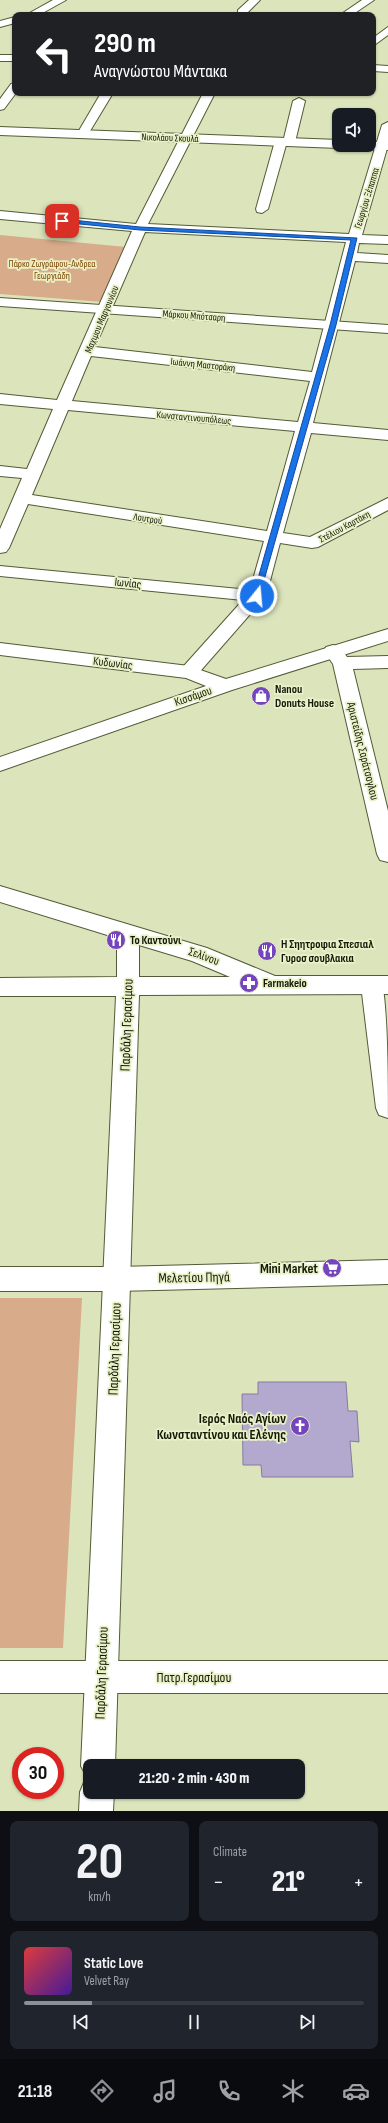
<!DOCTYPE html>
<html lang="en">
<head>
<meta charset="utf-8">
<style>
	body { margin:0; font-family:"Sofia Sans Condensed",sans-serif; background:#20242c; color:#f1f3f6; height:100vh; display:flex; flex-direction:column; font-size:15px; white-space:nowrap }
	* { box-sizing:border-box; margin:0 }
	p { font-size:13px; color:#9ea1a6 }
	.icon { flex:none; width:22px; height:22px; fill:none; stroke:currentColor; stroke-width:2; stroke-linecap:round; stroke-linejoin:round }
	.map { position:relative; height:1811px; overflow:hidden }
	.sheet { display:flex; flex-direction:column; gap:10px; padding:10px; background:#0d0f14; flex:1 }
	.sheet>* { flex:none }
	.top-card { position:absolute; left:12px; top:12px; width:364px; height:84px; border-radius:8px; box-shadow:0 1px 3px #0004; background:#202124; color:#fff; overflow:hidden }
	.tools { position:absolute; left:332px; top:108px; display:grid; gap:8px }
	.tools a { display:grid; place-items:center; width:44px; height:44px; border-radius:8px; background:#171b24; box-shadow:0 1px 3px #0004; font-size:20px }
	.speed { position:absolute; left:12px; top:1747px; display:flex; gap:8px; font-size:20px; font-weight:700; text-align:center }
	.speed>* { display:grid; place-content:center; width:52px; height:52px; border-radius:50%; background:#171b24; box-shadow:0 1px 3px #0004; line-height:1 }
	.speed .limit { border:6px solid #d22; background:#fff; color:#111 }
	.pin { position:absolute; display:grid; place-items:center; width:34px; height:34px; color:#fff; margin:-17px; border-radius:8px; box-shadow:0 2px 6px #0006 }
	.me { position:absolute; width:44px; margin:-22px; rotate:17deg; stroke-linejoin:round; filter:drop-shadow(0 0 3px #0008) }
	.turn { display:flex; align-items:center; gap:14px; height:84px; padding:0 16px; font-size:18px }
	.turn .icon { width:52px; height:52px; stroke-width:2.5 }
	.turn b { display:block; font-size:28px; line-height:34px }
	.big { font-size:30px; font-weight:800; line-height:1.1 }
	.sheet .tile { flex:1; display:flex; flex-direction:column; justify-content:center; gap:6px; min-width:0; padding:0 14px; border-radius:8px; background:#20242c }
	.sheet .dial { align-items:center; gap:0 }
	.dial b { font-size:52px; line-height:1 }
	.song { display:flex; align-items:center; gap:12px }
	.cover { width:48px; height:48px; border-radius:6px; background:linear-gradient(135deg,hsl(0 70% 55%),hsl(260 70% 35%)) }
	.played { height:4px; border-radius:2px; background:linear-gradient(90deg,#8c9099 20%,#363941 20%) }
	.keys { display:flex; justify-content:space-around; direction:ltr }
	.heat { display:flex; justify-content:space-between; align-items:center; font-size:22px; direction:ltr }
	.sheet .tiles { flex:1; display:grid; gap:10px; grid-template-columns:1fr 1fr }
	.tile:last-child { grid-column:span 2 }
	.trip { position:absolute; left:83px; top:1759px; width:222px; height:40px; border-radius:8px; background:#171b24; box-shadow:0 1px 3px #0004; font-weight:800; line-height:40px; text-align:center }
	.menu { display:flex; height:64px; justify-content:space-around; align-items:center; background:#090b0e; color:#9ea1a6 }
	.menu .icon { width:28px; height:28px }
	.menu .active { color:#8c9099 }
	.menu b { font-size:18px; color:#f1f3f6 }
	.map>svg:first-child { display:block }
	.green { fill:#d8ab8a }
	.building { fill:#b3a8ce; stroke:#867ba0 }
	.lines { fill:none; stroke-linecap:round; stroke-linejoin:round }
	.street-casing { stroke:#535b36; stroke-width:2 }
	.secondary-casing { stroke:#535b36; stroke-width:2 }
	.street { fill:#fff; fill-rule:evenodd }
	.secondary { fill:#fff; fill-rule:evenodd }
	.route { fill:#1a73e8; stroke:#114b97 }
	.labels { text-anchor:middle; stroke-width:3.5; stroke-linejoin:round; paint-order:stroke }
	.far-street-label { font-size:10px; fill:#16190a; stroke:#e8f1c7 }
	.far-park-label { font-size:10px; fill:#834500; stroke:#e8f1c7 }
	.street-label { font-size:12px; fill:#16190a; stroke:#e8f1c7 }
	.poi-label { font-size:12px; font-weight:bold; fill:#16190a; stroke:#e8f1c7; text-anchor:start }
	.near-street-label { font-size:14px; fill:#16190a; stroke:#e8f1c7 }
	.near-poi-label { font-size:14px; font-weight:bold; fill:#16190a; stroke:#e8f1c7; text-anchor:end }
</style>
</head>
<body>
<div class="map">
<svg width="388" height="1811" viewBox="0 0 388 1811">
	<rect width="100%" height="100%" fill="#dbe4bb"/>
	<path class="green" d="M0 235 126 247 103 302 0 294Z
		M0 1298H82L63 1648H0Z"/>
	<path class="building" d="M258 1382H346L348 1411H357L359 1442 350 1441 353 1477H262L261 1465H243L242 1394H258Z"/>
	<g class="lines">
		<g class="street-casing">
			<path id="street" d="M53 0H66L39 15H26Z
				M249 0H260L246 14H238V10Z
				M362 0H374L352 15H340Z
				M15 17V23L0 27V21Z
				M388 27V35L373 46V38Z
				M15 83 16 93 4 109 0 110V99L11 84Z
				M101 93H113L87 136H79L77 134Z
				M203 93H215L148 224 349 234 382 125 388 122V145L362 235 388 236V244L359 243 357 253 388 255V263L355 261 313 423 388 430V440L311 433 283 533 310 537 388 498V510L318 547 312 548 280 543 266 596 196 676 189 678 182 676 180 672 182 668 243 600 0 576V566L250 590 264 541 28 504 9 548 6 552 0 553V529L22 478 0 476V466L27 469 53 409 0 404V394L57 400 132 231 0 219V211L136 224ZM145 232 346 242 312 372 95 347ZM91 356 310 381 298 422 72 401ZM68 410 295 431 267 531 32 495Z
				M299 98 305 101 295 142 293 145H286L268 209 262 213 257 212 256 209 275 141 277 138H284L293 101Z
				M333 645 340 647 347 657 388 656V668L353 669 388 811V862L380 860 377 854 333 664 324 651 326 647Z
				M373 976 381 979C388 1003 388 1087 388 1118L379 1115 376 1108 361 985 365 979Z
				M388 1260V1284L117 1291H0V1267H117Z
				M0 1661H388V1693H0Z"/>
		</g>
		<g class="secondary-casing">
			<path id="secondary" d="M0 55H15V61H0Z
				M373 65 388 66V72L373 71Z
				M0 127 339 140V145H344L339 148 0 135Z
				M369 142H388V150L360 149 354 145H369Z
				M0 298 388 325V333L0 306Z
				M388 629V641L232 690 0 771V757L206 686 186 678 0 655V643L189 666 226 679Z
				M0 886 207 948 275 976H388V994L139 995 115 1766H90V1792H114L113 1811H79L80 1792 85 1780 88 1779 81 1766 116 996H0V978L117 977V938L0 902ZM139 945 192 961 230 977H139Z"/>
		</g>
		<use href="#street" class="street"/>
		<use href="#secondary" class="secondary"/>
	</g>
	<path class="route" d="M62 219 140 227 357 238 336 325 259 598 253 596 330 325 351 240 140 230 60 222Z"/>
	<defs>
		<g id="shop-disc" transform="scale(1)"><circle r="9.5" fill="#7545bd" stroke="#e8f1c7"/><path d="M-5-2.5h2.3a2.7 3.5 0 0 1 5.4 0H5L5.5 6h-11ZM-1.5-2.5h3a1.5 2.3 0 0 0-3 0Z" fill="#fff"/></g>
		<g id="restaurant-disc" transform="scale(1)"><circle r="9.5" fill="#7545bd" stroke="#e8f1c7"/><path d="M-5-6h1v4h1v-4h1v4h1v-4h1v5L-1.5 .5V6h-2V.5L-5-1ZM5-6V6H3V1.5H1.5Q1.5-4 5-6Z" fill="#fff"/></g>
		<g id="pharmacy-disc" transform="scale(1)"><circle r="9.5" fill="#7545bd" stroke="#e8f1c7"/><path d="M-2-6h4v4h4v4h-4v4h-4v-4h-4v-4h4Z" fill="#fff"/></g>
		<g id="supermarket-disc" transform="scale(1)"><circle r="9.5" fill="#7545bd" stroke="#e8f1c7"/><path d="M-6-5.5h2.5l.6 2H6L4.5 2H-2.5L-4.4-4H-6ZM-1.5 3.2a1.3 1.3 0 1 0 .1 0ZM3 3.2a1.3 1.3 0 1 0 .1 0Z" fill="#fff"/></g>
		<g id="church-disc" transform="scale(1)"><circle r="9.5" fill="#7545bd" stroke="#e8f1c7"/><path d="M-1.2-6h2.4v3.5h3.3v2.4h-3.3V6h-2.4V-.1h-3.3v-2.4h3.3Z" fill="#fff"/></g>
	</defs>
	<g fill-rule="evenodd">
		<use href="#shop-disc" x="261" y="696"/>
		<use href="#restaurant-disc" x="116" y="940"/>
		<use href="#restaurant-disc" x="267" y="951"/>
		<use href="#pharmacy-disc" x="249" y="983"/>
		<use href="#supermarket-disc" x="332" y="1268"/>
		<use href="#church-disc" x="300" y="1426"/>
	</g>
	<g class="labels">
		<g class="far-street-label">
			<text transform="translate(170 137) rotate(2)" y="4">Νικολάου Σκουλά</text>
			<text transform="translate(366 198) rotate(-73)" y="4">Γεωργίου Ξέπαππα</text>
			<text transform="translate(194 315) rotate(4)" y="4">Μάρκου Μπότσαρη</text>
			<text transform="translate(101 319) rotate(-67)" y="4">Μαχιμου Mαργουνίου</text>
			<text transform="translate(203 364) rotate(6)" y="4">Ιωάννη Μαστοράκη</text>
			<text transform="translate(194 417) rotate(5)" y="4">Κωνσταντινουπόλεως</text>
			<text transform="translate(148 518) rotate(9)" y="4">Λουτρού</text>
			<text transform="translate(344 526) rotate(-28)" y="4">Στέλιου Καρτάκη</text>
		</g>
		<g class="far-park-label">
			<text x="52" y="267">Πάρκο Ζωγράφου-Ανδρεα<tspan x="52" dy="12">Γεωργιάδη</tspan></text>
		</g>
		<g class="street-label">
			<text transform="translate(128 583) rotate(6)" y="4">Ιωνίας</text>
			<text transform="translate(113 663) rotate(7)" y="4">Κυδωνίας</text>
			<text transform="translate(193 696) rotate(-19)" y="4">Κισσάμου</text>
			<text transform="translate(363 751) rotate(76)" y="4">Αριστείδης Σαράτσογλου</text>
			<text transform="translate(204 956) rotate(20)" y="4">Σελίνου</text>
		</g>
		<g class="poi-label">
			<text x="275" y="693">Nanou<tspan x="275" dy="14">Donuts House</tspan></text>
			<text x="130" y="944">Το Καντούνι</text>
			<text x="281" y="948">Η Σηητροφια Σπεσιαλ<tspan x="281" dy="14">Γυροσ σουβλακια</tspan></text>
			<text x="263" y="987">Farmakeio</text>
		</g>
		<g class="near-street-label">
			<text transform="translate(126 1025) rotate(-88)" y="5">Παρδάλη Γερασίμου</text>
			<text transform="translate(194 1277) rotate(-1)" y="5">Μελετίου Πηγά</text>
			<text transform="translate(114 1349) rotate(-88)" y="5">Παρδάλη Γερασίμου</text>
			<text transform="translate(101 1673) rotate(-88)" y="5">Παρδάλη Γερασίμου</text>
			<text x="194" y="1682">Πατρ.Γερασίμου</text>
		</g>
		<g class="near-poi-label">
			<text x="318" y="1273">Mini Market</text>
			<text x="286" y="1423">Ιερός Ναός Αγίων<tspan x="286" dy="16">Κωνσταντίνου και Ελένης</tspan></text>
		</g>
	</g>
</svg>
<div class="tools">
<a><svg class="icon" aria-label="sound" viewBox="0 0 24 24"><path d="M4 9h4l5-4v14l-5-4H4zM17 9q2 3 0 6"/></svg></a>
</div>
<div class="speed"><div class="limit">30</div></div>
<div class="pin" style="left:62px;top:221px;background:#d93025"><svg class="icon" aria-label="arrive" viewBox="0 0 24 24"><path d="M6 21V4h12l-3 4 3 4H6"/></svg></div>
<svg class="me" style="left:257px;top:596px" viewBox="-20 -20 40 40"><circle r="17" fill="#1a73e8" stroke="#fff" stroke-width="3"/><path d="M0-11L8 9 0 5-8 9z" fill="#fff"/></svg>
<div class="trip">21:20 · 2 min · 430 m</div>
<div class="top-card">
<div class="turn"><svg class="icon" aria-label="left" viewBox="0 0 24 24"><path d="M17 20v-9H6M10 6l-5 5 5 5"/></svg><div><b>290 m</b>Αναγνώστου Μάντακα</div></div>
</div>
</div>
<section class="sheet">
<div class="tiles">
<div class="tile dial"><b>20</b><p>km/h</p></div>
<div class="tile"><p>Climate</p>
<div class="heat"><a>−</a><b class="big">21°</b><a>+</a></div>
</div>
<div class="tile">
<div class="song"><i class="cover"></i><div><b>Static Love</b><p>Velvet Ray</p></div></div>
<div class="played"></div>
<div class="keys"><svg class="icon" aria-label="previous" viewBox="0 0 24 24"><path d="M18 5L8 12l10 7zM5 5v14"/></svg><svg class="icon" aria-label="pause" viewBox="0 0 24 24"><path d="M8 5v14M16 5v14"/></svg><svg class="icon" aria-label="next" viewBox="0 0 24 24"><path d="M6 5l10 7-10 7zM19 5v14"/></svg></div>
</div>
</div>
</section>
<nav class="menu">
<b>21:18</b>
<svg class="icon active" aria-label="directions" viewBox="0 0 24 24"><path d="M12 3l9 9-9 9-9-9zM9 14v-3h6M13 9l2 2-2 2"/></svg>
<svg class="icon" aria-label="music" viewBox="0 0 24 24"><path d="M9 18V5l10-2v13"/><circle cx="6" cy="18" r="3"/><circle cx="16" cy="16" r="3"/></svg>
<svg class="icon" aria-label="phone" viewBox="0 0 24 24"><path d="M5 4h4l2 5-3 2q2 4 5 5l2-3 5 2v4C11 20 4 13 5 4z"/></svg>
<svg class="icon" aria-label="climate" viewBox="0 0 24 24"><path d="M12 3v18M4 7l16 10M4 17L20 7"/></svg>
<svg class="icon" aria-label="car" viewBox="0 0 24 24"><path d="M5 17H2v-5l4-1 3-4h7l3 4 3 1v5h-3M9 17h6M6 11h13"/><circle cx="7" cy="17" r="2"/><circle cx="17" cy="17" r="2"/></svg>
</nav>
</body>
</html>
